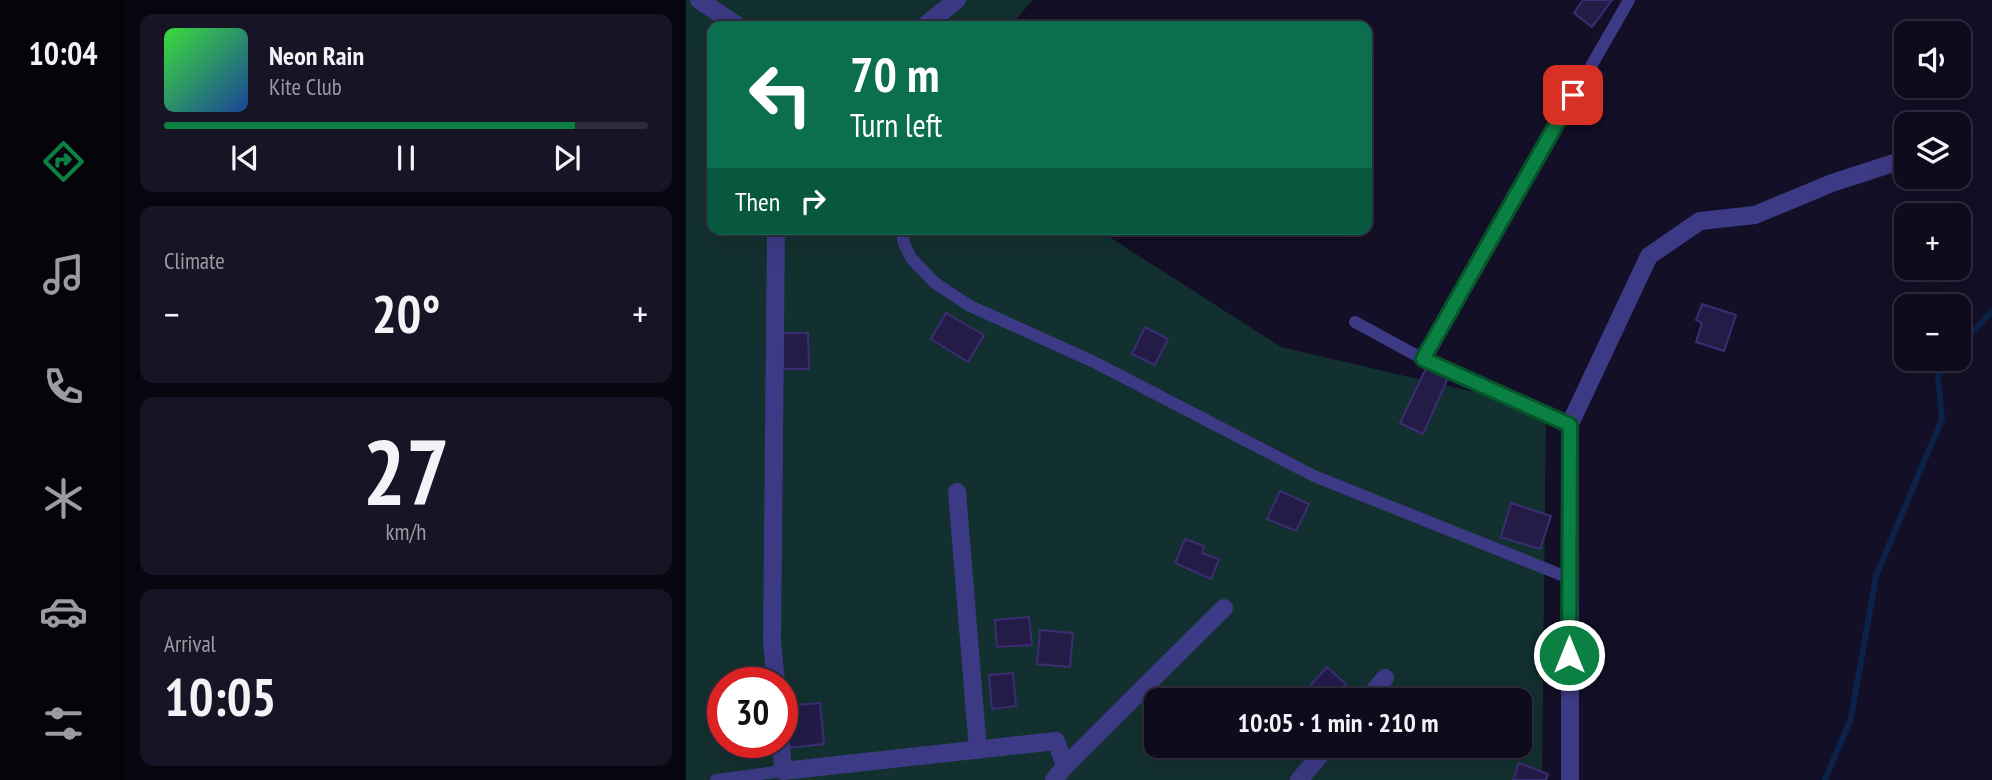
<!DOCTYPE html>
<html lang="en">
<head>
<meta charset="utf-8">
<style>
	body { margin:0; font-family:"PT Sans Narrow",sans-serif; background:#171425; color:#f1f3f6; height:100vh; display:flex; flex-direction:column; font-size:26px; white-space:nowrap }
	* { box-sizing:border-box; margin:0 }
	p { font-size:23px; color:#9b9ba3 }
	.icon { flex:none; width:38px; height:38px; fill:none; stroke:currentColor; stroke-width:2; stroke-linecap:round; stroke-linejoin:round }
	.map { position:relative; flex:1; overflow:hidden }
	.details { display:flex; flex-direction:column; gap:14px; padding:14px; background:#08060f; width:560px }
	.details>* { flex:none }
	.guide { position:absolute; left:21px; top:21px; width:665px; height:214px; border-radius:14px; box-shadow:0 7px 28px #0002,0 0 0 2px #2e2b3b; background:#0b6e4f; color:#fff; overflow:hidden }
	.controls { position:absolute; left:1208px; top:21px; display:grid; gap:14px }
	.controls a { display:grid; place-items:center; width:77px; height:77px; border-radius:14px; background:#0e0b1c; box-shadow:0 7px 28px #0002,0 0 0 2px #2e2b3b; font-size:35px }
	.speed { position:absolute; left:21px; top:667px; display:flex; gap:14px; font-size:35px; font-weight:700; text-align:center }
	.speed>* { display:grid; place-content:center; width:91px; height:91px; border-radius:50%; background:#0e0b1c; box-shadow:0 7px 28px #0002,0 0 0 2px #2e2b3b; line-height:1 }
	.speed .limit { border:10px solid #d22; background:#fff; color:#111 }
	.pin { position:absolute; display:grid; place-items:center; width:60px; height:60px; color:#fff; margin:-30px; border-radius:14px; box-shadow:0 4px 10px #0006 }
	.me { position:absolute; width:77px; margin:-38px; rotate:0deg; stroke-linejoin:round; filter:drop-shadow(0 0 5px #0008) }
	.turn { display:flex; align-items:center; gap:24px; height:147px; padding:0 28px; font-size:32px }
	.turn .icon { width:91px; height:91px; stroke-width:2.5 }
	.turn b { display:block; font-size:49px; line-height:60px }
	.then { display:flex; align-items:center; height:66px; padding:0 28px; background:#0003; gap:14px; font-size:26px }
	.big { font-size:52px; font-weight:700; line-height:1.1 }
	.details .widget { flex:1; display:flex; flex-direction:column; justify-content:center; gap:10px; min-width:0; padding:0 24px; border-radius:14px; background:#171425 }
	.details .dial { align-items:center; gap:0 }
	.dial b { font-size:91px; line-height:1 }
	.song { display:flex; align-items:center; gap:21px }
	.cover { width:84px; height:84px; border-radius:10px; background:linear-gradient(135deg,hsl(120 70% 55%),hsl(220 70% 35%)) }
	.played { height:7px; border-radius:4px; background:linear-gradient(90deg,#0b8043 85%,#2e2b3b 85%) }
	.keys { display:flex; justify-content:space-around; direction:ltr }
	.heat { display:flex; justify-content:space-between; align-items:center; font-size:38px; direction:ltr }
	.trip { position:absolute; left:458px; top:688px; width:388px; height:70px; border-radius:14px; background:#0e0b1c; box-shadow:0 7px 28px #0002,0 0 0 2px #2e2b3b; font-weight:700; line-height:70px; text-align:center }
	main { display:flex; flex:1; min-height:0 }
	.dock { display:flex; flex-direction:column; width:126px; justify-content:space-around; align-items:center; background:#06040b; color:#9b9ba3 }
	.dock .icon { width:49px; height:49px }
	.dock .active { color:#0b8043 }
	.dock b { font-size:32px; color:#f1f3f6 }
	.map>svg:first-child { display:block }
	.green { fill:#12302f; fill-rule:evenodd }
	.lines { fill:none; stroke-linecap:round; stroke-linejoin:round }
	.stream { stroke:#0c2248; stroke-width:6 }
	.building { fill:#241b47; stroke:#3b2d73; stroke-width:2 }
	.service { stroke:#3d3a85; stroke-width:12 }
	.minor { stroke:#3d3a85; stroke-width:18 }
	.route-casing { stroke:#07532c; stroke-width:18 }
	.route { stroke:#0b8043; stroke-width:12 }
</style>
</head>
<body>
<main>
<nav class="dock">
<b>10:04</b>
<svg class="icon active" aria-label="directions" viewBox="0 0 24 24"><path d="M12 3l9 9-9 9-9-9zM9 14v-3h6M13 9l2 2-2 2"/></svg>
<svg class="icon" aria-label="music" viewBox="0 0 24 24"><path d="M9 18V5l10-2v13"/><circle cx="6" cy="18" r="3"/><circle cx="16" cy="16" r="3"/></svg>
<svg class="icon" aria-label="phone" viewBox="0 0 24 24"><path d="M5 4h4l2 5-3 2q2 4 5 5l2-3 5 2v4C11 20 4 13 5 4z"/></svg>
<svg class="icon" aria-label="climate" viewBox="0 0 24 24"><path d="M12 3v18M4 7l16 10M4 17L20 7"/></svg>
<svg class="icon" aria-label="car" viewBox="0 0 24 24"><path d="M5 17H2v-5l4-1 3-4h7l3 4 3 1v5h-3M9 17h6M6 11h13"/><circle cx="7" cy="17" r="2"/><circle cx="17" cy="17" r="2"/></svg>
<svg class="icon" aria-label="filters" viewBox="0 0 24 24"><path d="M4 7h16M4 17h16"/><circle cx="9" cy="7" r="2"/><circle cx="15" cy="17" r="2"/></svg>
</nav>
<section class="details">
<div class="widget">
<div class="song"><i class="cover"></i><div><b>Neon Rain</b><p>Kite Club</p></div></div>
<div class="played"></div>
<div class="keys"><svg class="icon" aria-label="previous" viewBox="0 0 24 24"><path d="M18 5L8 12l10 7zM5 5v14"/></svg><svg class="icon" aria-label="pause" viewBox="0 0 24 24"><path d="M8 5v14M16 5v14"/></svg><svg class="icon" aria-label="next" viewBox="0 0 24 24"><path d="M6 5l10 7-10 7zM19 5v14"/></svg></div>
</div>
<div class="widget"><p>Climate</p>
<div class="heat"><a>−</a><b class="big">20°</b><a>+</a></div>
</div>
<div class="widget dial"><b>27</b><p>km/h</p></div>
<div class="widget"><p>Arrival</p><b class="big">10:05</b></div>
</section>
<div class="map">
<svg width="1306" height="780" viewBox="0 0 1306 780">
	<rect width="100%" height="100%" fill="#130f26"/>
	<path class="green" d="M0 0H347L324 26H26V229H411L595 347 860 409 856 780H0ZM37 682H96V742H37ZM471 700H835V746H471Z"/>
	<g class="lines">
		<path class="stream" d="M1272 348 1306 311
			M1139 780 1165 718 1190 576 1256 419 1252 376 1265 359"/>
	</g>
	<path class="building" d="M897 0H926L906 27 888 13Z
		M1016 304 1050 315 1038 351 1010 342 1016 323 1010 320Z
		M260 313 298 335 282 362 245 339Z
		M459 327 482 339 469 365 446 354Z
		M97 333H122L123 369H97Z
		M740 368 762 378 737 434 714 423Z
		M594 491 623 504 610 531 581 519Z
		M825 503 865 516 854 549 815 537Z
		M499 539 518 546 516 553 533 559 525 579 489 563Z
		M343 617 346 645 311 647 309 620Z
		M354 630 387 633 384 667 351 664Z
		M641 667 660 684 646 700H635L622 688Z
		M327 673 330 706 306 709 303 675Z
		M134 703 138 744 102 748 97 706Z
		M833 763 862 774 860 780H827Z"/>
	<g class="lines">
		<path class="service" d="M217 229V241L225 258 249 283 284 306 408 362 628 476 883 578
			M669 322 737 359 884 424
			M737 359 943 0
			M30 780 97 771"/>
		<path class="minor" d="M13 0 52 26
			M238 26 271 0
			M271 492 292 750
			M90 682 86 643 90 229
			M681 700 699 678
			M95 742 97 771 370 741 379 766 368 780
			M379 766 538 608
			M613 780 642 746
			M884 780V424L963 256 1014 221 1069 215 1146 183 1220 159"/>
	</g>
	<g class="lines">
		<g class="route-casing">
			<path id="route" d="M883 655 884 425 737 359 887 95"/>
		</g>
		<use href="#route" class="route"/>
	</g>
</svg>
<div class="controls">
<a><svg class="icon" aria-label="sound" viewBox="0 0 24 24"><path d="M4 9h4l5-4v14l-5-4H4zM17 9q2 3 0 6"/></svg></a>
<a><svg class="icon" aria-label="layers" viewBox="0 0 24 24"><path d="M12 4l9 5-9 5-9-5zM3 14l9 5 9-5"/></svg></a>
<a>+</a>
<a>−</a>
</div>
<div class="speed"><div class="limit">30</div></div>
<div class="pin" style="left:887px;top:95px;background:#d93025"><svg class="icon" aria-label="arrive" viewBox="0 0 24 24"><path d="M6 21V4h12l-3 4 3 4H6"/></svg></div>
<svg class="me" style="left:883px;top:655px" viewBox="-20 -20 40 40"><circle r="17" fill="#0b8043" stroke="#fff" stroke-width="3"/><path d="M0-11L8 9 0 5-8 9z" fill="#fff"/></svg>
<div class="trip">10:05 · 1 min · 210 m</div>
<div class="guide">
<div class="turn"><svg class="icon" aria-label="left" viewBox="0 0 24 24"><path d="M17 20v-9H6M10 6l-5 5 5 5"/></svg><div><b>70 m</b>Turn left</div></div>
<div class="then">Then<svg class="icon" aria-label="right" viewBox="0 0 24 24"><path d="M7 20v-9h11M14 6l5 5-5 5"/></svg></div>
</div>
</div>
</main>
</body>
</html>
